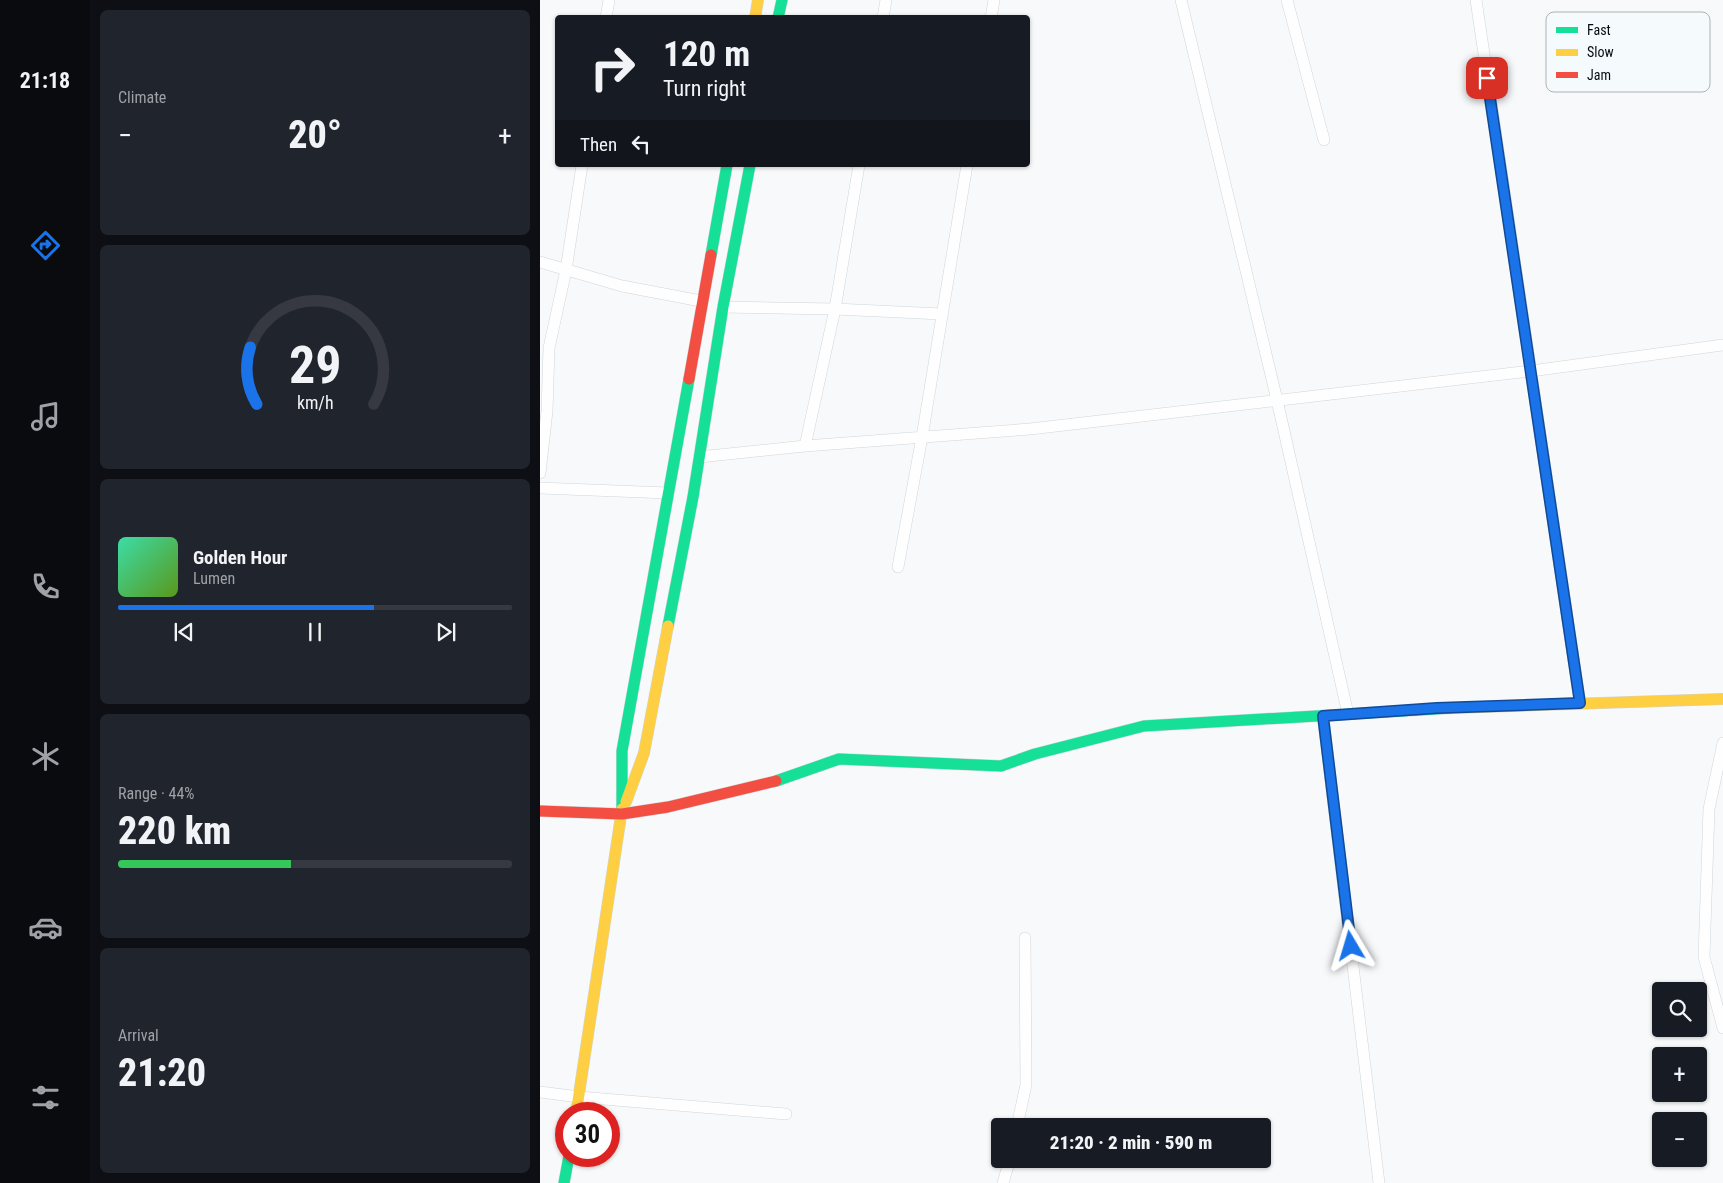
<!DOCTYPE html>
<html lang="en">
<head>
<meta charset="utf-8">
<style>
	body { margin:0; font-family:"Roboto Condensed",sans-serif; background:#20242c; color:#f1f3f6; height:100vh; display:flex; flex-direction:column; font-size:19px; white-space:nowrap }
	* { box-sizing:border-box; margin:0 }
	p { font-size:16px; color:#9ea1a6 }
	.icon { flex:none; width:28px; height:28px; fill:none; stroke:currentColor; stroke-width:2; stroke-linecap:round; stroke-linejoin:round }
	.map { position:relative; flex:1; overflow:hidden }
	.panel { display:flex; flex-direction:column; gap:10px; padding:10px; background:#0d0f14; width:450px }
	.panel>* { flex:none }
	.banner { position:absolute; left:15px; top:15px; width:475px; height:152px; border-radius:5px; box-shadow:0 1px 4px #0004; background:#171b24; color:#f1f3f6; overflow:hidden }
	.buttons { position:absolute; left:1112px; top:982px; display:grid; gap:10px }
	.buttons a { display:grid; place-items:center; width:55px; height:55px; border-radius:5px; background:#171b24; box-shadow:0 1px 4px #0004; font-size:25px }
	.speed { position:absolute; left:15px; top:1102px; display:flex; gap:10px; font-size:25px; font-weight:700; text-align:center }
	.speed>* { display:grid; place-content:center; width:65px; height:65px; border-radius:50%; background:#171b24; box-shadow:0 1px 4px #0004; line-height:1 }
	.speed .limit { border:8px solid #d22; background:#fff; color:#111 }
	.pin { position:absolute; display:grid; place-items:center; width:42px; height:42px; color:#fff; margin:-21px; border-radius:10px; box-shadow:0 2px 8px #0006 }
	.me { position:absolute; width:55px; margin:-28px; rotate:353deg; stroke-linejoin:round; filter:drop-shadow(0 0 4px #0008) }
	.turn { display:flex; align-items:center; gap:18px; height:105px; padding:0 25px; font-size:22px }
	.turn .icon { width:65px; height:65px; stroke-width:2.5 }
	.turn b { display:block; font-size:35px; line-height:42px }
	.then { display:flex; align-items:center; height:48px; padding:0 25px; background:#0003; gap:10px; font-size:19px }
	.big { font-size:38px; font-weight:800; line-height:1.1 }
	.panel .widget { flex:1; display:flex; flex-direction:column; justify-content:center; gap:8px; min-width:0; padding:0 18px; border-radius:8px; background:#20242c }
	.panel .dial { align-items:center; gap:0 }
	.dial svg { height:130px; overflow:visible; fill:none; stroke:#363941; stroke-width:7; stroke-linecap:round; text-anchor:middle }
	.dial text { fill:#f1f3f6; stroke:none }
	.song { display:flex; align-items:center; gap:15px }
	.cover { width:60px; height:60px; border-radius:8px; background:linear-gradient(135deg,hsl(160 70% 55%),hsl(90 70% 35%)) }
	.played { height:5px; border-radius:2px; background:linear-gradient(90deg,#1a73e8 65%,#363941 65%) }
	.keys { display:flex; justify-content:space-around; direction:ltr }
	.heat { display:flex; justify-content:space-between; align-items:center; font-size:28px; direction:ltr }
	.charge { height:8px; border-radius:4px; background:linear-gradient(90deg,#34c759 44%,#363941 0) }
	.trip { position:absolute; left:451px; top:1118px; width:280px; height:50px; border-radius:5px; background:#171b24; box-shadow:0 1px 4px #0004; font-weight:800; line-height:50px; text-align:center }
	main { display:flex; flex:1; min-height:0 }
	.menu { display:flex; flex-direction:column; width:90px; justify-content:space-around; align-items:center; background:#090b0e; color:#9ea1a6 }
	.menu .icon { width:35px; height:35px }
	.menu .selected { color:#1a73e8 }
	.menu b { font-size:22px; color:#f1f3f6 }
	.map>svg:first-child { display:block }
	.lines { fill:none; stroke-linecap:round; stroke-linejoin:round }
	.street-casing { stroke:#d0d6d9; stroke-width:12 }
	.fast-casing { stroke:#d0d6d9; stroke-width:12 }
	.slow-casing { stroke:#d0d6d9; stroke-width:12 }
	.jam-casing { stroke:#d0d6d9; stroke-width:12 }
	.street { stroke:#fefefe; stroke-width:11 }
	.fast { stroke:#16e098; stroke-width:11 }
	.slow { stroke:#ffcf43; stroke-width:11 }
	.jam { stroke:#f24e42; stroke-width:11 }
	.route-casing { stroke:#114b97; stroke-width:12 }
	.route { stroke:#1a73e8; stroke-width:9 }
	.key { fill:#f5fafd; stroke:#adb3b6; stroke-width:1 }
	.key-label { font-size:14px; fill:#060d11 }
</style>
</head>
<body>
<main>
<nav class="menu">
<b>21:18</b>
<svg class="icon selected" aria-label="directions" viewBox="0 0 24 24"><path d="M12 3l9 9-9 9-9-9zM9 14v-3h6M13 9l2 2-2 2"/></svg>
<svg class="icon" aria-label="music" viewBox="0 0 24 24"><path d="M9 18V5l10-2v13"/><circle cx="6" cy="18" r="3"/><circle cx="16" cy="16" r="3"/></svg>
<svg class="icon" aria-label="phone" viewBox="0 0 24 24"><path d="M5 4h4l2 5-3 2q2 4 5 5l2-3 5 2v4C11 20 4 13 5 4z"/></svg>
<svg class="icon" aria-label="climate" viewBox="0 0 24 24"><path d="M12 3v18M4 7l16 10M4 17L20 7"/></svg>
<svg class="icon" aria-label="car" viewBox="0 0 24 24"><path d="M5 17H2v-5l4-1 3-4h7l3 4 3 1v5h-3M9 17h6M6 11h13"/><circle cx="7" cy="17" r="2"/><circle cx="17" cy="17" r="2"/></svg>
<svg class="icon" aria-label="filters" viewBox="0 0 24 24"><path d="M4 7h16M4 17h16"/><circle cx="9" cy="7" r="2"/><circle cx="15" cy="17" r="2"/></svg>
</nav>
<section class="panel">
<div class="widget"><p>Climate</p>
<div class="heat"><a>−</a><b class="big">20°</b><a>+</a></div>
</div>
<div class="widget dial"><svg viewBox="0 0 100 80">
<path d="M14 69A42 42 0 1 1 86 69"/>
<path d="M14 69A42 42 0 0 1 10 34" stroke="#1a73e8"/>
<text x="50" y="56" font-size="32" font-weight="700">29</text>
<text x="50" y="72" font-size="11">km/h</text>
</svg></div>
<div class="widget">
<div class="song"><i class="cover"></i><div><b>Golden Hour</b><p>Lumen</p></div></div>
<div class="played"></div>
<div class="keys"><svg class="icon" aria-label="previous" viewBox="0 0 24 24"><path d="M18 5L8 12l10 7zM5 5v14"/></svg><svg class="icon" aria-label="pause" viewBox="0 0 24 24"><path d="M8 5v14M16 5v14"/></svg><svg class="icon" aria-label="next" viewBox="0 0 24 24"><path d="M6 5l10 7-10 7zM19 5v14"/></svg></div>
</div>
<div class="widget"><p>Range · 44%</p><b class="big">220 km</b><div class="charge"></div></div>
<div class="widget"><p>Arrival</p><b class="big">21:20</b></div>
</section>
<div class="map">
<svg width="1183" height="1183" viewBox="0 0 1183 1183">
	<rect width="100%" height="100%" fill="#f7f9fb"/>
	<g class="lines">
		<g class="street-casing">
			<path id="street" d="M641 0 737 400 808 714
				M747 0 784 140
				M936 0 1040 703
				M66 18 69 0
				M343 18 346 0
				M451 18 454 0
				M0 262 82 286 161 301
				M183 307 295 309 402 314
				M265 446 295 309 319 165
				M159 457 265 446 490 429 991 371 1183 345
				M0 473 7 411 9 348 26 270 42 165
				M0 488 128 493
				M358 567 382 437 427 165
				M783 716 839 1183
				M1183 743 1169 809 1164 957 1183 1028
				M0 1092 39 1097 246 1114
				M477 1126 486 1085 485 938
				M463 1183 470 1159"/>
		</g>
		<g class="fast-casing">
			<path id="fast" d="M238 18 242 0
				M171 255 187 165
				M128 626 153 497 183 307 210 165
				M236 781 299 759 461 766 495 754 604 726 912 708
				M82 809V751L149 379
				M24 1183 29 1156"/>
		</g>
		<g class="slow-casing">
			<path id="slow" d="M215 18 218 0
				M912 708 1183 699
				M86 802 104 753 128 626
				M36 1114 82 809"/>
		</g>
		<g class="jam-casing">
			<path id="jam" d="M149 379 171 255
				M0 811 82 814 128 807 236 781"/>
		</g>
		<use href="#street" class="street"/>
		<use href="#fast" class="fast"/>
		<use href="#slow" class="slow"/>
		<use href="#jam" class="jam"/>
	</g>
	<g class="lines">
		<g class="route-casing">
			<path id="route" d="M811 946 783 716 897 708 1040 703 947 78"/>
		</g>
		<use href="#route" class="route"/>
	</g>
	<rect x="1006" y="12" width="164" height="80" rx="8" class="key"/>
	<rect x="1016" y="27" width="22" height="6" fill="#16e098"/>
	<rect x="1016" y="49" width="22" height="7" fill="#ffcf43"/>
	<rect x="1016" y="72" width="22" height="6" fill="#f24e42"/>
	<g class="key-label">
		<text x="1047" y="35">Fast</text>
		<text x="1047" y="57">Slow</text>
		<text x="1047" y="80">Jam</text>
	</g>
</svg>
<div class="buttons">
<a><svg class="icon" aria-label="search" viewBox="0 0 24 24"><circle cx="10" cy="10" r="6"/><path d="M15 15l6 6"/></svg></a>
<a>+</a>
<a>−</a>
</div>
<div class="speed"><div class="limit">30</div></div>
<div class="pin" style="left:947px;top:78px;background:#d93025"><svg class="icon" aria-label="arrive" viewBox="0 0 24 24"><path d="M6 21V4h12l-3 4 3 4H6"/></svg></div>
<svg class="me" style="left:811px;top:946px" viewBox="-20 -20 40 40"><path d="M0-17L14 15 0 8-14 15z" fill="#1a73e8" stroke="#fff" stroke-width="4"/></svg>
<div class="trip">21:20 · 2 min · 590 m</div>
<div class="banner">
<div class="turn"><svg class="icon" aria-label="right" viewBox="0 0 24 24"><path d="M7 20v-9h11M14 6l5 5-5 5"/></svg><div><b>120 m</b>Turn right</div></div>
<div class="then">Then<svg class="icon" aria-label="left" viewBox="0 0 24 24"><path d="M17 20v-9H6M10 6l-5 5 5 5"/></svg></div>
</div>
</div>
</main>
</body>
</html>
